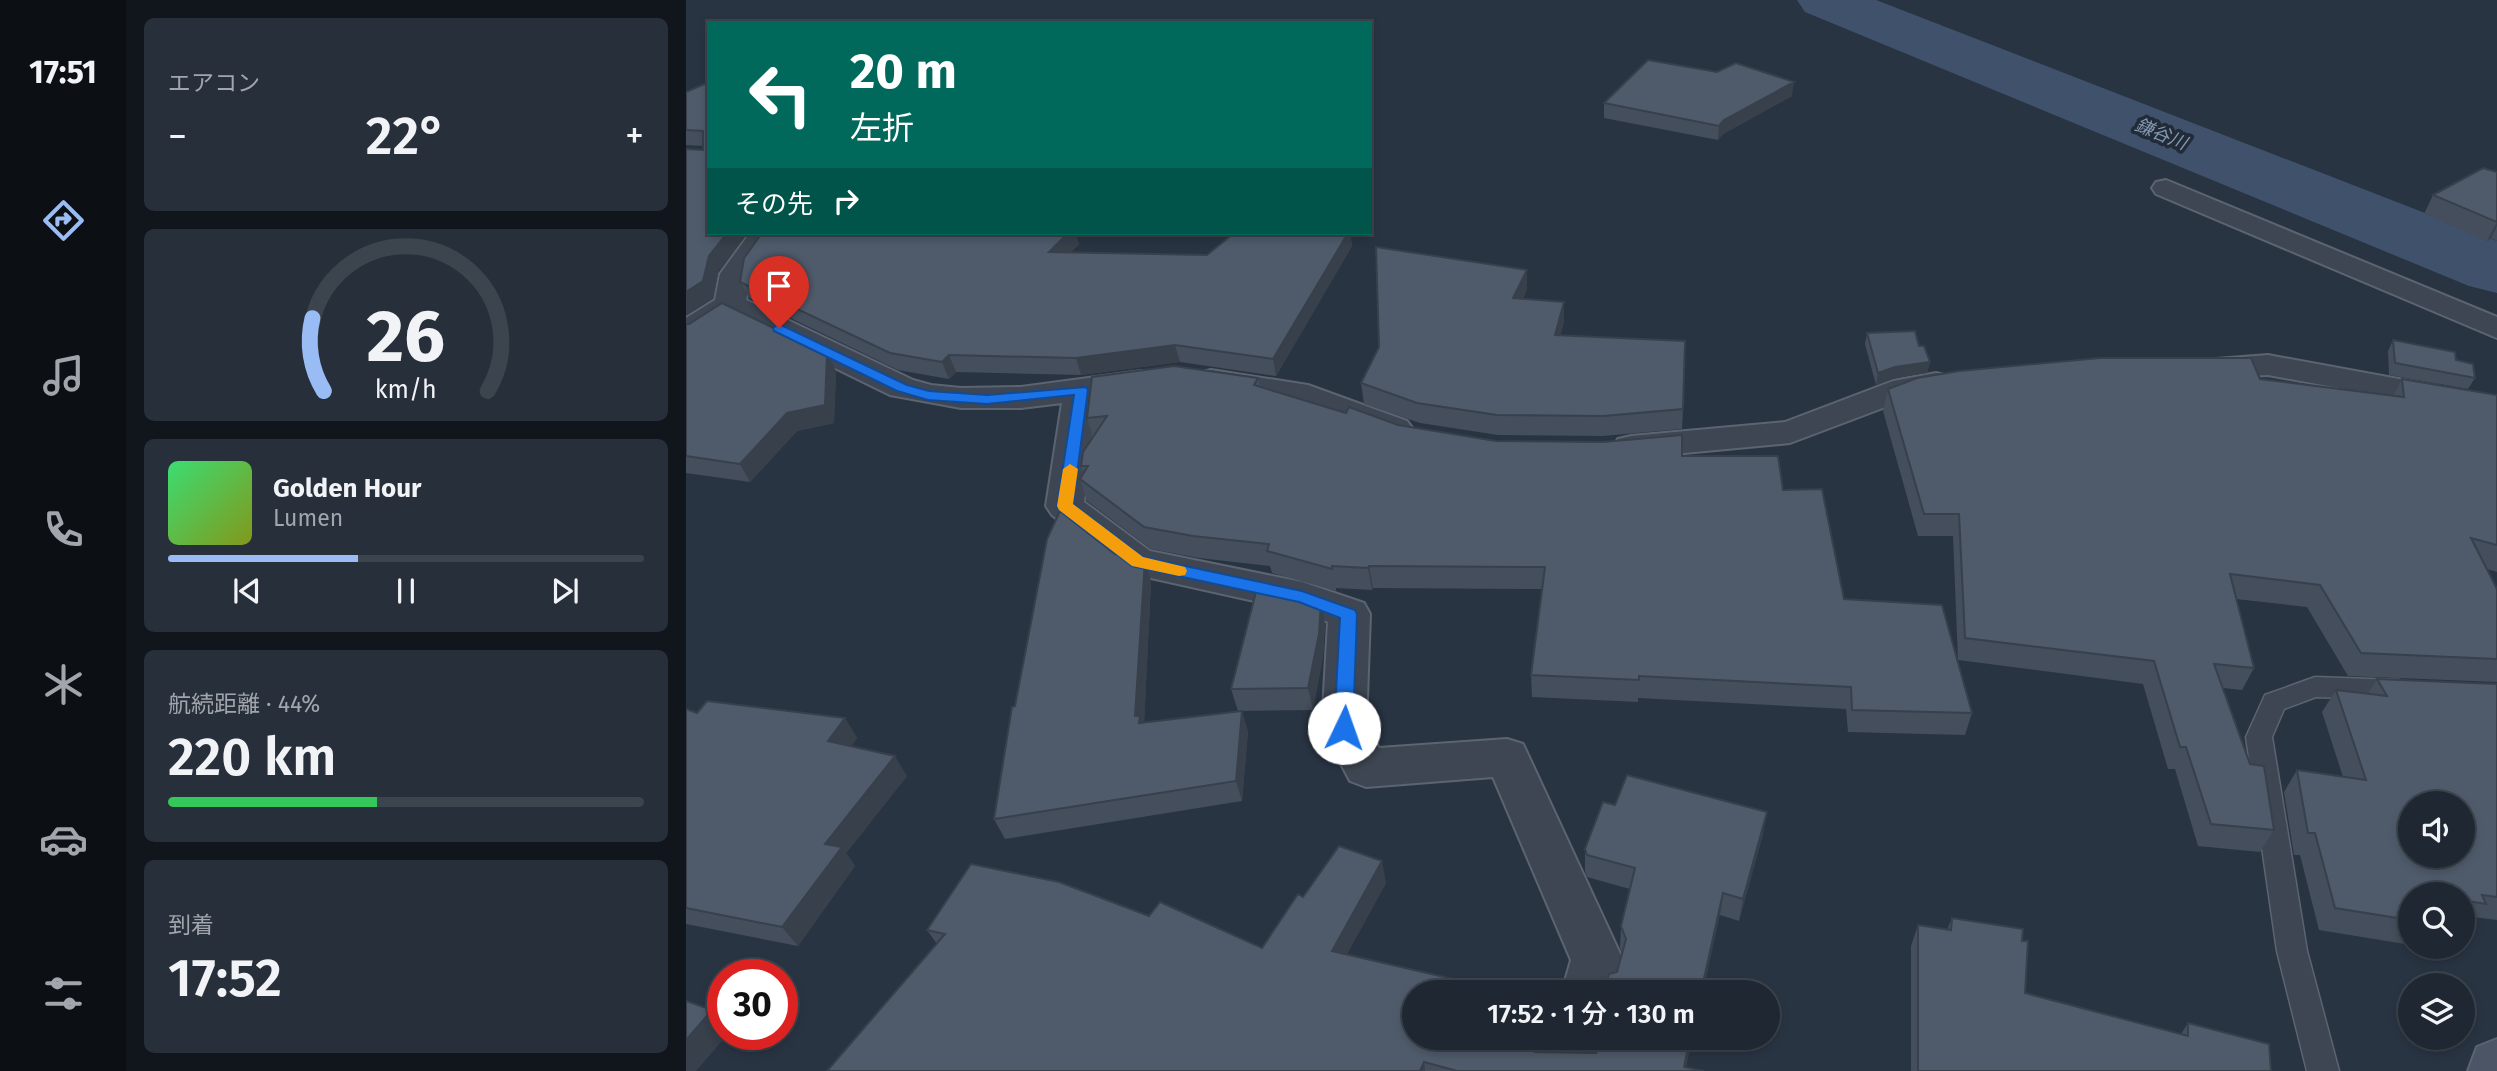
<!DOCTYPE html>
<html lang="ja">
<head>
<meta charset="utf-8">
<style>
	body { margin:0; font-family:"Fira Sans","Noto Sans JP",sans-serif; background:#272f3a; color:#f1f3f6; height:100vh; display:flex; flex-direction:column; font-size:26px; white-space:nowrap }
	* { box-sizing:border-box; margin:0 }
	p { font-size:23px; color:#a1a5ac }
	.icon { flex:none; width:38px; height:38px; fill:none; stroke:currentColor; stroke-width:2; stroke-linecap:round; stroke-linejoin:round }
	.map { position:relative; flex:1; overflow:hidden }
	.side { display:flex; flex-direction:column; gap:18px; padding:18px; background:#11151c; width:560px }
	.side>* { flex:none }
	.banner { position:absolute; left:21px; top:21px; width:665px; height:214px; border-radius:0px; box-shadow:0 4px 10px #0003,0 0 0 2px #3c444d; background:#00695c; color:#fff; overflow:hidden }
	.buttons { position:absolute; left:1712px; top:791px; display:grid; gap:14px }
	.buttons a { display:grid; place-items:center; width:77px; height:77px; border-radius:50%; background:#1f2732; box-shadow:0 4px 10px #0003,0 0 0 2px #3c444d; font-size:35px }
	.speed { position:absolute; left:21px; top:959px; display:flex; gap:14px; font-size:35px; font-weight:700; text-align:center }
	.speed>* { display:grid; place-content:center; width:91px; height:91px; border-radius:50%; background:#1f2732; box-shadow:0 4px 10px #0003,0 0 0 2px #3c444d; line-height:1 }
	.speed .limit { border:10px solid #d22; background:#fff; color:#111 }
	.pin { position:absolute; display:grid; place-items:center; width:60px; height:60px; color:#fff; margin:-72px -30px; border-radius:50% 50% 50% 0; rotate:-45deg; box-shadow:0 0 7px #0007 }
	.pin .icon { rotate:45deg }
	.me { position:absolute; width:77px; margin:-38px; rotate:3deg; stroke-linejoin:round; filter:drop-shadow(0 0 5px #0008) }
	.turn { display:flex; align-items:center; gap:24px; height:147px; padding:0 28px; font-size:32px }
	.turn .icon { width:91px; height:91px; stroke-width:2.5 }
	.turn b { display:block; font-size:49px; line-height:60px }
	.then { display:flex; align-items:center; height:66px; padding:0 28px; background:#0003; gap:14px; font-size:26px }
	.big { font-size:52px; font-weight:600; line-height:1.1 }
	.side .widget { flex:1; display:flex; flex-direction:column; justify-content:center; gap:10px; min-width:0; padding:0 24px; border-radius:10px; background:#272f3a }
	.side .dial { align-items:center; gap:0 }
	.dial svg { height:182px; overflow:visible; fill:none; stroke:#3c444d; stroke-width:7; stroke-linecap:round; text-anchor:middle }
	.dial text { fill:#f1f3f6; stroke:none }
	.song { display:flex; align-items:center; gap:21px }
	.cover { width:84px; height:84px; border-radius:10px; background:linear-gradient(135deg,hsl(140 70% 55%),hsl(70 70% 35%)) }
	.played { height:7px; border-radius:4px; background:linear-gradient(90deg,#98bcf3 40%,#3c444d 40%) }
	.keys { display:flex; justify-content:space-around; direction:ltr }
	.heat { display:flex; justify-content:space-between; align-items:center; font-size:38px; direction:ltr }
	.charge { height:10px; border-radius:5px; background:linear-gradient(90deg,#34c759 44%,#3c444d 0) }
	.trip { position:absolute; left:716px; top:980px; width:378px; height:70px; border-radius:35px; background:#1f2732; box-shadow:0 4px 10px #0003,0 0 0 2px #3c444d; font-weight:600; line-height:70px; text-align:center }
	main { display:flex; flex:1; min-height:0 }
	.menu { display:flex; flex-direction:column; width:126px; justify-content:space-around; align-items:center; background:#0c1014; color:#a1a5ac }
	.menu .icon { width:49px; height:49px }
	.menu .on { color:#98bcf3 }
	.menu b { font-size:32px; color:#f1f3f6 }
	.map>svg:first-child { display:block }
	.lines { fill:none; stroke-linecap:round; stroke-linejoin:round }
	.river { fill:#40526b; fill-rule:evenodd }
	.service-casing { stroke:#5b6470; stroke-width:3 }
	.minor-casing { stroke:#5b6470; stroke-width:4 }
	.secondary-casing { stroke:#5b6470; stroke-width:4 }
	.service { fill:#3d4652; fill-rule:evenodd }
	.minor { fill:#3d4652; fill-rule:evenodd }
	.secondary { fill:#4b5565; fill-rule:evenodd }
	.wall { fill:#444e5c }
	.shaded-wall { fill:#37404b }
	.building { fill:#4f5b6b; stroke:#37404b; stroke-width:2; fill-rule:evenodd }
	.route { fill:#1a73e8; stroke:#114b97; stroke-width:2 }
	.slow { fill:#f59e0b }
	.labels { text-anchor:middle; stroke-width:7; stroke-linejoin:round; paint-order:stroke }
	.far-water-label { font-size:18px; font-style:italic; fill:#8498b2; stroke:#222b38 }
</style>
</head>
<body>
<main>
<nav class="menu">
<b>17:51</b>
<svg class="icon on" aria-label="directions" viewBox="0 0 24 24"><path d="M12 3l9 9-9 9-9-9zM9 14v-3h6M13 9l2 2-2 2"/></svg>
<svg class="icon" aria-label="music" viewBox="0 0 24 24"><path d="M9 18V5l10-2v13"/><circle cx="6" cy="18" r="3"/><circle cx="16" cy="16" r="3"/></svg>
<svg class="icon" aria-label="phone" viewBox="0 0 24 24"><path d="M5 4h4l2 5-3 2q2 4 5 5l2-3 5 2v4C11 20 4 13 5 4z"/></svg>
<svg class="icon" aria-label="climate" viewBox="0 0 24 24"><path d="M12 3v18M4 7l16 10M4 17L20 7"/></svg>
<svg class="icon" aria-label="car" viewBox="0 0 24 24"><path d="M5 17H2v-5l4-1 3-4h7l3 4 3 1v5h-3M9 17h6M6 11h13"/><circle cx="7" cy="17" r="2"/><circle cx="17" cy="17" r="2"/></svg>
<svg class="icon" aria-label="filters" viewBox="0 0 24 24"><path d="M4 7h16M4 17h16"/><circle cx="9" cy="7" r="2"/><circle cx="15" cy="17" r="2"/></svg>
</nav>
<section class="side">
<div class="widget"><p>エアコン</p>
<div class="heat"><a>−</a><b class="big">22°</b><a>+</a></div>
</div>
<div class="widget dial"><svg viewBox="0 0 100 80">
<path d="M14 69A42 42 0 1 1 86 69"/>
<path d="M14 69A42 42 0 0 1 9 37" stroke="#98bcf3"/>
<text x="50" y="56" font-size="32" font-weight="700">26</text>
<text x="50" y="72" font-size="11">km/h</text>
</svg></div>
<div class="widget">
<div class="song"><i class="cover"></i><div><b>Golden Hour</b><p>Lumen</p></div></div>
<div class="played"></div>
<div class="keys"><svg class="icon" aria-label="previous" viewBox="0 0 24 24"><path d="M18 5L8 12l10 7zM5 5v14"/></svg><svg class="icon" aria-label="pause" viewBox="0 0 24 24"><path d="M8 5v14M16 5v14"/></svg><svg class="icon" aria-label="next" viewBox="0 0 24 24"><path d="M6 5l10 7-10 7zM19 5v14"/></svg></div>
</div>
<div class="widget"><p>航続距離 · 44%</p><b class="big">220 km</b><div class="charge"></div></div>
<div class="widget"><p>到着</p><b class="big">17:52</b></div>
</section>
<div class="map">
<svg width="1811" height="1071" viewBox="0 0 1811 1071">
	<rect width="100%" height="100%" fill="#293443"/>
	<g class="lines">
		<path class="river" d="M1111 0H1190L1811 241V293L1783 286 1119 12Z"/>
		<g class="service-casing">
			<path id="service" d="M1629 677 1713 680 1722 683 1726 690 1722 697 1713 700 1630 697 1598 709 1586 737 1621 951 1653 1071H1621L1591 951 1560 737 1579 695Z"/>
		</g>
		<g class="minor-casing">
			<path id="minor" d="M1480 180 1811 317V338L1470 194 1466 188 1470 182Z
				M64 233H93L64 274 60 300 227 380 245 385 275 388 335 387 455 371 467 374 472 381 467 388 411 398 398 502 464 551 616 582 678 603 684 614 680 727 693 748 821 739 837 744 937 960 928 992H876L885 960 807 777 680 787 664 781 636 728 642 622 609 610 438 572 366 515 360 506 376 403 335 408H275L204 395 45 317 11 339 0 342V318L29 300 34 274Z
				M1582 355 1811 397V417L1582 375 1516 378 1504 375 1499 368 1504 361Z
				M525 370 622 385 721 421 727 429 721 437 709 440 603 401 513 387 508 380 513 373Z
				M1250 373 1262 376 1267 383 1262 390 1226 397 1104 443 945 458 932 455 927 447 932 439 945 436 1099 422 1207 381Z
				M862 1038H916L908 1071H852Z"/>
		</g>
		<g class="secondary-casing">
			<path id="secondary" d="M1811 1039V1071H1782L1791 1047Z"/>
		</g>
		<use href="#service" class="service"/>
		<use href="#minor" class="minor"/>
		<use href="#secondary" class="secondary"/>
	</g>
	<path class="wall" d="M23 82 32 272 27 298 0 315V149L17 150V146L0 145V92Z
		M1106 96 1037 134 1032 140 918 118V103Z
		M1811 172V241L1805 238 1801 241 1738 214 1747 195Z
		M76 233H389L393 244 384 253 521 255 548 233H664L666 246 590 376 494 362 395 375 270 372 263 379 212 370 63 298 54 282Z
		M841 289 837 299 878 302V322L874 336 997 409 996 429 917 436 812 435 734 423 678 404 675 383Z
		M0 324 150 371 148 423 111 431 64 482 0 473Z
		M1181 333 1233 346 1244 362 1241 373 1207 378 1190 385 1179 344Z
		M1707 340 1770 360 1789 378 1782 389 1703 375 1702 351Z
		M572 378 574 386 660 413 712 425 810 441 996 456 1097 490 1158 599 1286 713 1279 735 1162 732 1160 709 952 698V702L846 697 845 675 856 589 687 588 686 590 650 588V591L586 573 584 566 513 558 465 549 401 501 394 479 398 473 395 466 407 436 401 418Z
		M1574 379 1708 395 1716 379 1811 395V572L1801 569 1811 589V682L1662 676 1621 607 1550 599 1568 668 1556 690 1537 688 1588 830 1574 852 1512 846 1489 769H1482L1457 684 1272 660 1267 536H1232L1197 411 1202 389Z
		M465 581 458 722 562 731 556 801 319 839 308 819 329 706Z
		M639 624 637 656 627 710 552 711 545 689Z
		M1691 679 1811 684V920L1787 917 1781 925 1776 924V894H1724V937L1719 944 1633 930 1614 855H1608L1598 792 1611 770 1657 777 1636 712 1650 690 1682 693Z
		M0 709 11 713 159 718 171 738 165 746 221 776 160 853 169 866 112 946 0 924Z
		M1077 834 1053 921 1034 915 931 972 936 953 934 947 935 926 944 889 901 877 899 871V849Z
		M700 883 661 954 856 1052 1000 1067 1018 1071H141L251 944 241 930 463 916 576 948 617 897Z
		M1266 918 1336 941 1339 993 1495 1034 1502 1023 1585 1071H1225V946L1232 925 1261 930Z"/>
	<path class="shaded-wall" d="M1108 82 1106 96 1037 134 1032 140 1033 126 1038 120Z
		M1811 222V226L1805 238 1801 241Z
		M41 233H62L32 272 27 298 0 315V292L23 256Z
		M382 233H389L393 244 369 269 363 252Z
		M662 233H664L666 246 590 376 587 359Z
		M841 270V289L828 317 827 298Z
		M878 302V322L869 355V335Z
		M489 345 494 362 395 375 390 358Z
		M141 354 150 371 148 423 111 431 64 482 54 464Z
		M263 355 270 372 263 379 256 362Z
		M1244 362 1241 373 1207 378 1190 385 1192 373 1209 367Z
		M459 560 465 581 458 727 461 736 449 716Z
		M683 566 687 588 686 590 682 568Z
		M635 602 639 624 637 656 627 710 622 688Z
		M556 711 562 731 556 801 550 781Z
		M159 718 171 738 155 761 142 741Z
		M209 756 221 776 160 853 169 866 112 946 96 927 139 844Z
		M1081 812 1077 834 1053 921 1057 899Z
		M696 861 700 883 651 972 646 951Z
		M1037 893 1034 915 1017 992H1015Z
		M26 1010 37 1022V1034H42L10 1071H0V1040Z
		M853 1038H860L850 1071 849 1052Z
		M1004 1038H1007L999 1071H997Z
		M738 1062 739 1071H734Z"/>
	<path class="building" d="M962 60 1031 72 1050 63 1108 82 1038 120 1033 126 918 103Z
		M23 82V233H41L23 256 17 281 0 292V149L17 150V131L0 130V92Z
		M1797 168 1811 172V222L1747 195Z
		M76 233H382L363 252 521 255 548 233H662L587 359 489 345 390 358 263 355 256 362 204 353 54 282 58 258Z
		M690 247 841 270 827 298 878 302 869 335 999 341 997 409 917 416 811 415 731 403 675 383 693 347Z
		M36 303 141 354 139 405 101 413 54 464 0 456V324H3Z
		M1229 331 1233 346H1238L1244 362 1209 367 1192 373 1181 333Z
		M1707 340 1769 352 1770 360 1787 364 1789 378 1709 363Z
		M1414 358H1565L1574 379 1718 397 1716 379 1811 395V545L1785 538 1811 589V659L1675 653 1634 585 1544 574 1568 668 1528 664 1564 764 1578 766 1588 830 1525 824 1500 747H1494L1468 661 1279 638 1273 514H1238L1202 389 1231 378 1273 371Z
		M488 366 572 378 568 385 660 413 663 407 712 425 810 441 917 442 996 435V456H1092L1097 490 1136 489 1158 599 1256 605 1286 713 1166 710 1165 687 953 676V680L845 675 859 567 683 566 682 568 646 566V569L581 551 583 544 507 536 458 527 394 479 402 466H395L397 452 421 416 401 418 406 377Z
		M374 511 429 554 459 560 449 716H454L453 723 556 711 550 781 308 819 326 707 329 706 361 539Z
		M572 584 635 602 633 634 622 688 545 689Z
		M1691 679 1811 684V897L1796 895 1800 904 1776 900V894H1746L1728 891 1729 894H1724V920L1649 908 1629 833H1622L1611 770 1680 780 1650 690 1701 696ZM1724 803H1776V856H1724Z
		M21 701 159 718 142 741 209 756 139 844 156 847 96 927 0 908V709L11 713Z
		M941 775 1081 812 1057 899 1037 893 1015 992H918L923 974 931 972 940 939 935 926 949 868 901 855 899 849 917 802 929 805Z
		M653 846 696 861 646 951 823 992H728V1038H853L849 1052 910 1053 913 1038H1004L998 1067 1018 1071H771L738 1062 734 1071H141L259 934 241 930 285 864 373 882 463 916 474 902 576 948 612 894 617 897Z
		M1266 918 1337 929 1336 941H1342L1339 993 1502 1036V1023L1583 1044 1585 1071H1232V925L1265 930Z
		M850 987 872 992H848Z
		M0 1001 26 1010 0 1040Z"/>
	<path class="route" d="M93 324 221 385 243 391 301 395 400 387 402 390 387 504 457 557 616 591 669 610 671 614 667 728 664 733 658 735 651 733 648 728 654 618 613 602 446 566 373 510 371 506 388 395 301 404 242 400 211 391 88 331 87 328Z"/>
	<path class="slow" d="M384 464 392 469 387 504 457 557 499 567 501 571 499 575 493 576 446 566 373 510 371 506 377 469Z"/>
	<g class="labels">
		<g class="far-water-label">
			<text transform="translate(1475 134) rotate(22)" y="6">鎌谷川</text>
		</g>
	</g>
</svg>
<div class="buttons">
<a><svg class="icon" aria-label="sound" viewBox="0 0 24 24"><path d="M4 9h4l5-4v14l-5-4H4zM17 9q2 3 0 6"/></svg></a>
<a><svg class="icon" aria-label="search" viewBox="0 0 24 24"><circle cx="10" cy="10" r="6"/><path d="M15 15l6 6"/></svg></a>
<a><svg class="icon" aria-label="layers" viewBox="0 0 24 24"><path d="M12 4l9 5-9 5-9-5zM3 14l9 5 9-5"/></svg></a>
</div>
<div class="speed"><div class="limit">30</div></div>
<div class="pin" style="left:93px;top:328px;background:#d93025"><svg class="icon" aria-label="arrive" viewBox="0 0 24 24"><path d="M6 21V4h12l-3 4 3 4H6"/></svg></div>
<svg class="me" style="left:658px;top:728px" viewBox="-20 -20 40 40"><circle r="19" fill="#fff"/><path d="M0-13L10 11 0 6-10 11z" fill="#1a73e8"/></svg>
<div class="trip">17:52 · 1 分 · 130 m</div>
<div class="banner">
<div class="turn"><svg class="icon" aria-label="left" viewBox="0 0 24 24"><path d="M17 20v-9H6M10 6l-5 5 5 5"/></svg><div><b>20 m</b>左折</div></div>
<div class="then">その先<svg class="icon" aria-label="right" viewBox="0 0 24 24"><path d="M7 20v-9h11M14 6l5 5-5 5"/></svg></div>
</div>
</div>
</main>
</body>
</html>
